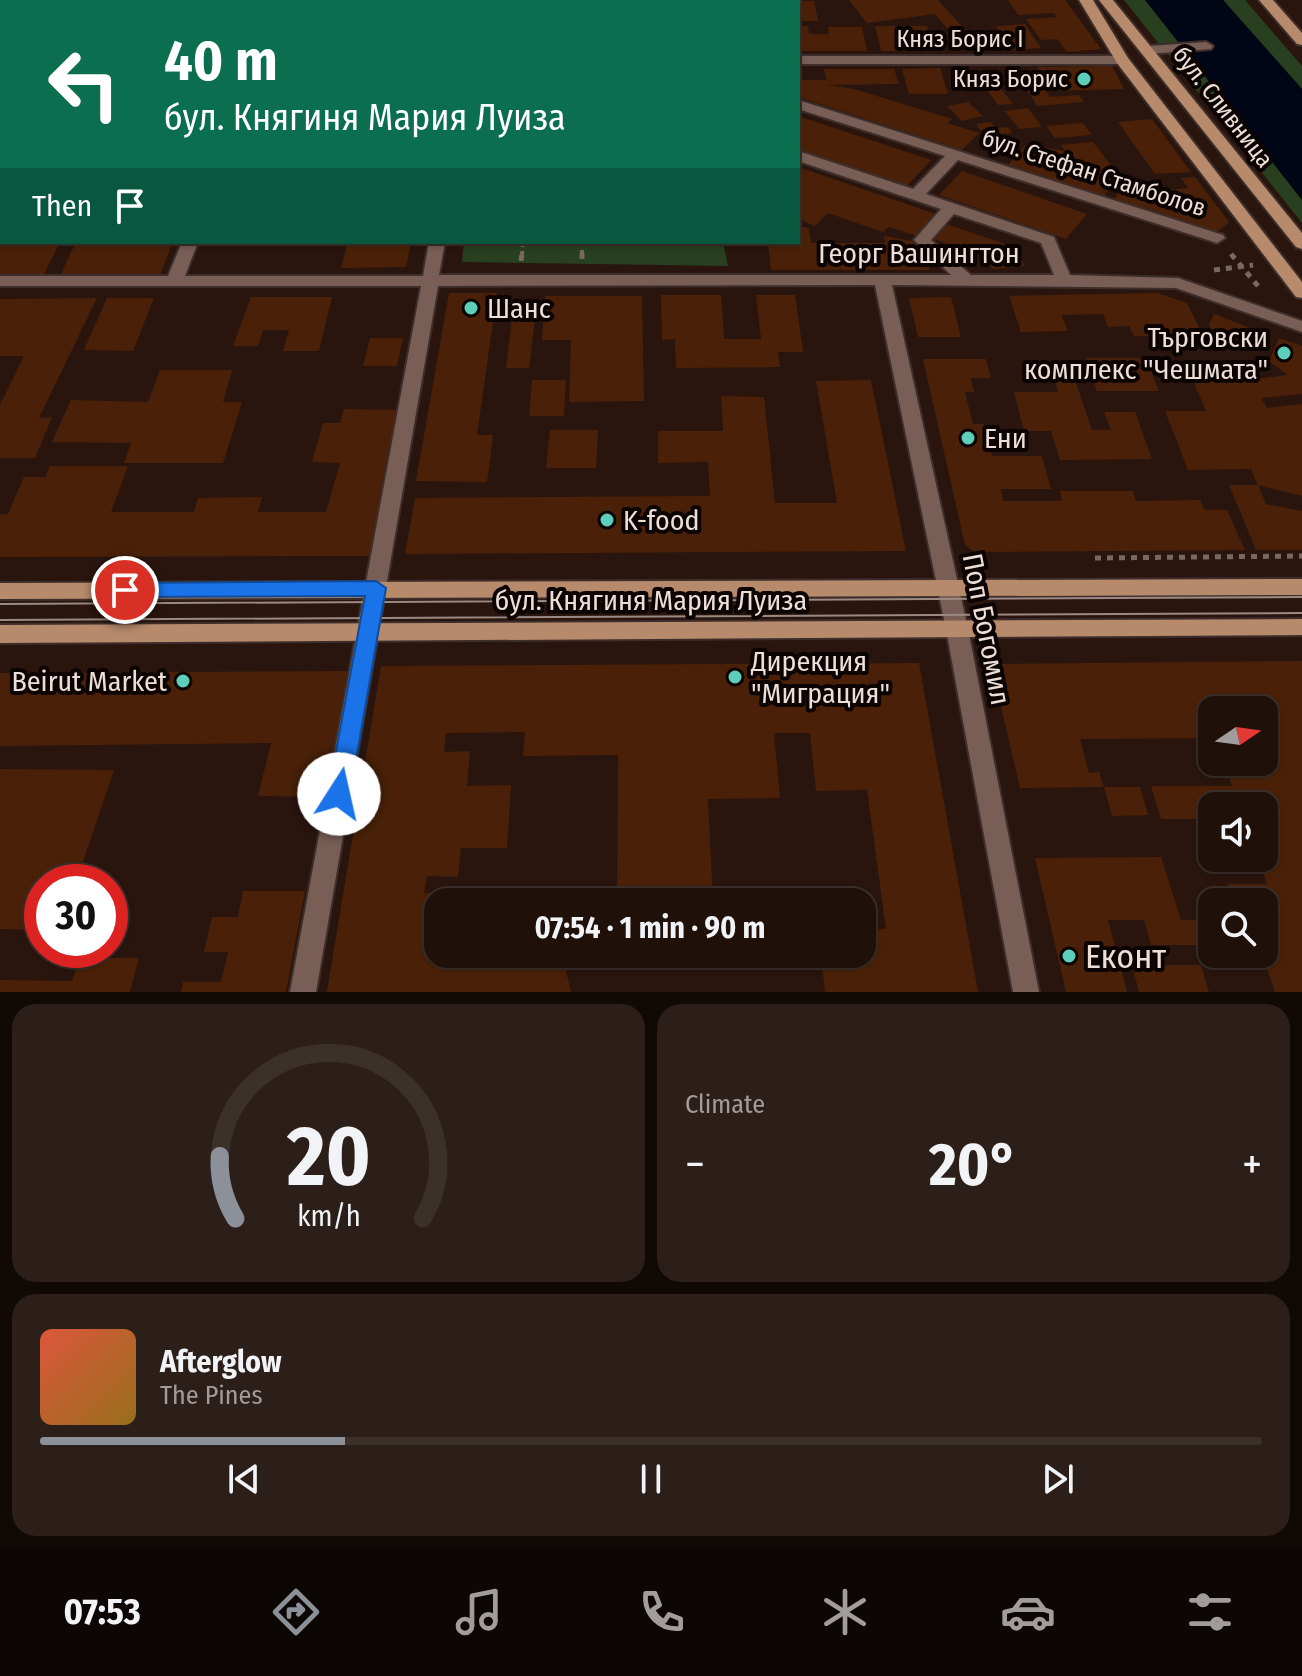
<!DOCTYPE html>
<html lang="en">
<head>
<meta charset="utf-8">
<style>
	body { margin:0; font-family:"Fira Sans Condensed",sans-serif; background:#2c1e18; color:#f1f3f6; height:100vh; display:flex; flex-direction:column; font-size:30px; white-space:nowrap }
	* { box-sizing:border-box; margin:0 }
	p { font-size:26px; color:#a19d9c }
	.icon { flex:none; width:44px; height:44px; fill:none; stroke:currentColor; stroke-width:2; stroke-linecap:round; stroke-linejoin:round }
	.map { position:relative; height:992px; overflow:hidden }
	.drawer { display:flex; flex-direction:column; gap:12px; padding:12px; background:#110906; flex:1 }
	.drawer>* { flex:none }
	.top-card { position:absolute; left:0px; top:0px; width:800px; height:244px; box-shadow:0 2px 6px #0004,0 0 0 2px #3c302b; background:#0b6e4f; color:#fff; overflow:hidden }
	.needle { width:52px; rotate:77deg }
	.buttons { position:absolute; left:1198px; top:696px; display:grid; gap:16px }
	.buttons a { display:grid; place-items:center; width:80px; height:80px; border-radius:16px; background:#1f100a; box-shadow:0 2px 6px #0004,0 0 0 2px #3c302b; font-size:40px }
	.speed { position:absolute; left:24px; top:864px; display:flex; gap:16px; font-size:40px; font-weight:700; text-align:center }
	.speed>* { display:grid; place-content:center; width:104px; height:104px; border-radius:50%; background:#1f100a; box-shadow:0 2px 6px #0004,0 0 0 2px #3c302b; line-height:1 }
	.speed .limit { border:12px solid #d22; background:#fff; color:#111 }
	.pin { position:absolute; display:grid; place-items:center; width:68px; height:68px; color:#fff; margin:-34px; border:4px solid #fff; border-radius:50%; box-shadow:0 2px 8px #0007 }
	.me { position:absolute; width:88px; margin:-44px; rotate:10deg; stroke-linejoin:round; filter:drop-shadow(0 0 6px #0008) }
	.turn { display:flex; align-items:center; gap:28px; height:168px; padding:0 32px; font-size:36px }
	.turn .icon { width:104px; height:104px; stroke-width:2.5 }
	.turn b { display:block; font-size:56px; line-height:68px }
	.then { display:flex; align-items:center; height:76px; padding:0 32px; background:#0003; gap:16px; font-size:30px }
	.big { font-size:60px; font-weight:700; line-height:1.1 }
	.drawer .widget { flex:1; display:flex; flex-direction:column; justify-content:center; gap:12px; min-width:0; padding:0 28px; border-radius:24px; background:#2c1e18 }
	.drawer .dial { align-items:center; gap:0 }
	.dial svg { height:208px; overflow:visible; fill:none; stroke:#3c302b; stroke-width:7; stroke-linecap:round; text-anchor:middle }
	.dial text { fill:#f1f3f6; stroke:none }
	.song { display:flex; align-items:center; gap:24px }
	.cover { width:96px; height:96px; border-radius:12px; background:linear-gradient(135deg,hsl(10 70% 55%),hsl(40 70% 35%)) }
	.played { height:8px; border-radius:4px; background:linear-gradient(90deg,#8c9099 25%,#3c302b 25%) }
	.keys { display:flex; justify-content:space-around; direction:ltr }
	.heat { display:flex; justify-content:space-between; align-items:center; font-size:44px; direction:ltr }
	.drawer .tiles { flex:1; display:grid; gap:12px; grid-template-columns:1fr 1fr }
	.widget:last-child { grid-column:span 2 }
	.trip { position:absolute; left:424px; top:888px; width:452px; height:80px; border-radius:24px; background:#1f100a; box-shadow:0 2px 6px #0004,0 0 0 2px #3c302b; font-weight:700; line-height:80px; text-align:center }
	.tab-bar { display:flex; height:128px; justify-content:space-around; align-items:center; background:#0c0604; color:#a19d9c }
	.tab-bar .icon { width:56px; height:56px }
	.tab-bar .selected { color:#8c9099 }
	.tab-bar b { font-size:36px; color:#f1f3f6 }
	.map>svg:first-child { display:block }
	.green { fill:#283f20 }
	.water { fill:#000615 }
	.building { fill:#4a2108 }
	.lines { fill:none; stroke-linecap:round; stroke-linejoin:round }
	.minor-casing { stroke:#3d2e2b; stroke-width:4 }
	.major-casing { stroke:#3d2e2b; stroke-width:4 }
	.path-far1 { stroke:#796860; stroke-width:4; stroke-dasharray:4 4; stroke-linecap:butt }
	.path { stroke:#796860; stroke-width:5; stroke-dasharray:6 6; stroke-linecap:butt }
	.minor { fill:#785e54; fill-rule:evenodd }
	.major { fill:#b78a6b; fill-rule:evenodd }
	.tram { stroke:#9b8a83; stroke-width:2 }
	.route { fill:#1a73e8; stroke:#114b97; stroke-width:2 }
	.poi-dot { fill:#5cceba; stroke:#0b0402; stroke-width:3 }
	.labels { text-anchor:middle; stroke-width:8; stroke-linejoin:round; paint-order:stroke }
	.far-street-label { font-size:24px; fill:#edded8; stroke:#0b0402 }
	.far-poi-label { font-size:24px; fill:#edded8; stroke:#0b0402; text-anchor:end }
	.street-label { font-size:28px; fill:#edded8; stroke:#0b0402 }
	.poi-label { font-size:28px; fill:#edded8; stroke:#0b0402; text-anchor:start }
	.near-poi-label { font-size:34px; fill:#edded8; stroke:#0b0402; text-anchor:start }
</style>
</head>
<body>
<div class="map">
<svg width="1302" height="992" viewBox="0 0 1302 992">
	<rect width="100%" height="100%" fill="#29150d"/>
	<path class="green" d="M1124 0H1145L1180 42 1159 44Z
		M1223 0H1245L1302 66V89Z
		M1187 52 1302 200V223L1167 53Z
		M464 242H723L728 266 462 262Z"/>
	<path class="water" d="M1145 0H1223L1302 89V200Z"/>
	<path class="building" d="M849 0H938L981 47 965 49 935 14 867 23Z
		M1008 0H1065L1101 49 1067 52 1057 39 1041 40 1026 19 1057 17 1054 13 1018 15Z
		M798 1H814L818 21H798Z
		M1025 24 1041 48 1012 50 996 26Z
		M798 26H808L809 34H829L828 27H862L867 51H798Z
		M875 26H927L934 51H881Z
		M1112 66 1124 89 1048 91 1037 67Z
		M940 68 948 94H909L902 69Z
		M824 69H894L899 84 827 85 854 89 952 119 947 123 979 133 962 150 798 97V80H826Z
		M992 77 1013 104 998 105 978 78Z
		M1042 86 1050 97 1079 95 1084 102 1037 106 1025 87Z
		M968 102 983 116 962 121 947 106Z
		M1028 108 1042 127 1019 129 1005 111Z
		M798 116 931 160 906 187 798 150Z
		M1152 119 1171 145 1191 172 1155 174 1118 122Z
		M991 122 996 128 1008 127 1012 133 993 135 989 129 980 130 976 124Z
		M1083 123 1092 135 1055 138 1046 126Z
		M1093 142 1113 168 1109 174 1118 177 1104 196 1008 165 1026 144 1065 151 1061 145Z
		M798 167 939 215 920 237 889 227 883 232 828 213 815 226 798 219Z
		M962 171 1087 214 1066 239 939 195Z
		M1195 177 1229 222 1216 233 1114 199 1129 180 1167 190 1188 188 1181 178Z
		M943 223 1014 247 1025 266 992 269 985 256 930 238Z
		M798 226 809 228 811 243H885L884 236 923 243 930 270H771L768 242H798Z
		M0 242H60L43 276H0Z
		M76 242H173L160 275 60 276Z
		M348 242H411L406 267 341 268Z
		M449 293H497L477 435H493L487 482 416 481Z
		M1158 293 1187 303 1203 335 1134 336 1129 326 1108 327 1103 314 1061 315 1068 331 1021 332 1009 296Z
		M661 295H721L724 339H761L756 295H795L803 352H778L780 367 676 368 675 339 662 340Z
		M545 296H642L644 401 569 402 571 340H542Z
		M251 297H332L319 351H283L289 330H263L258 346H233Z
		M951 297 961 337H918L909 298Z
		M97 298 39 418 52 417 35 458H0V405L24 356H0V299Z
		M107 298H154L133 351 84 350Z
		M1214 314 1248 327 1236 346 1219 339 1222 335 1211 332 1209 324Z
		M512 318H535L529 368H506Z
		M370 338H403L397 366H363Z
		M1279 338 1302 346V394L1261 398 1267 408 1302 404V496L1258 485 1266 504 1302 511V550H1256L1229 485H1258L1251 469 1188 470 1165 411H1206L1186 364H1213L1222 383 1288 375 1269 361Z
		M1086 358H1146L1159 391H1097Z
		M923 359H986L991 378H971L974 392H965L973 424H984L992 456H1042L1051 489H1001L1003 501H1062L1060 491H1133L1136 501 1200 500 1205 510H1227L1245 550 975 552 965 545Z
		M1031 362H1069L1092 430H1111L1104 412H1135L1152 459 1060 460 1051 431H1024L1014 392H1058L1055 381H1037Z
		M160 370H232L223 402H242L223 463H124L131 443 52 442 71 400 148 402Z
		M532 380H566L564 416H529Z
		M871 380 906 551 405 554 415 498 710 496 708 462 658 463V431H723L721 396 764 397 775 503H837L816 381Z
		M344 409 399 410 369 556 0 557V514H8L24 477H45L50 466H128L111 512H194L198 498 262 497 258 512H326L340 463 312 462 323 423H340Z
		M550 430H598L596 468H546Z
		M1302 661V992H1275L1262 954 1264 902H1233L1228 884H1267L1258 858H1264V806H1212V829L1208 819H1161L1151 786H1232L1224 762H1264V710H1212V738L1080 739 1089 773 1099 772 1104 787H1140L1148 815 1112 816 1104 787 1020 788 991 664Z
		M919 663 978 992H825L821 954H862V930L886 929 867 790 816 791 810 733H774L780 798 708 799 713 902H617L618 755 523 756 525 732 446 733 444 752 470 751 467 786 511 785 507 848H461L458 877 427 876 424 893H492L517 901 438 902V954H562L571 992H327L381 666Z
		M352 671 326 797 258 796 271 743 0 746V673Z
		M0 769 114 770 76 882H42V930L0 929Z
		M1161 857 1181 920 1212 919V945H1151L1144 920H1108L1127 992H1066L1035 858Z
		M243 891H305L286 992H181L183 982H221L228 952H204L212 917H238Z
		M80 958H139L130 992H0V980L72 981Z
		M1132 965H1201L1209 992H1139Z"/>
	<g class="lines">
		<g class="minor-casing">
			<path id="minor" d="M277 0H291V2H277Z
				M333 0H351L353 2H335Z
				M473 0H487V2H473Z
				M1206 42 1213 46 1211 49 1149 54 1142 50 1149 46Z
				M798 56H1122L1129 60 1122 64H798Z
				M0 58H2V66H0Z
				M798 100 1223 235 1225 238 1217 243 1211 241 958 160 926 194 1054 237 1070 275 1178 278 1302 321V332L1176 288 892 285 968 629 1039 992H1013L946 629 875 285 438 286 316 992H290L421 286H0V276H168L182 242H198L185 276H423L429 242H445L439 275H951L914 240 941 209 798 161V151L913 189 945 156 798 109ZM954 214 1041 243 1054 275H971L931 240Z"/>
		</g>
		<g class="major-casing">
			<path id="major" d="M1079 0H1093L1128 58 1302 282V298L1296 297 1117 63Z
				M1099 0H1113L1302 233V249L1296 247Z
				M1259 0H1273L1302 33V45L1297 44Z
				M1302 579V595L0 599V583Z
				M1302 619V635L0 643V625Z"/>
		</g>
		<path class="path-far1" d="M406 2 410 0
			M582 242V255
			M522 255 523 242"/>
		<path class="path" d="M582 253V261
			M1231 254 1258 286
			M521 261 522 253
			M1214 270 1253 265
			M1095 558 1302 556"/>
		<use href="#minor" class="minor"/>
		<use href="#major" class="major"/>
		<path class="tram" d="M0 604 1302 597
			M0 620 1302 613"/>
	</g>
	<path class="route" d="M376 581 386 588 350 794 347 801H331L328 794 365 596 125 597 116 590 125 583Z"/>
	<g class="poi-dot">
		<circle cx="1084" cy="79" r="8"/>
		<circle cx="471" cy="308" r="8"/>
		<circle cx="1284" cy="353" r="8"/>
		<circle cx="968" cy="438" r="8"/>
		<circle cx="607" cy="520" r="8"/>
		<circle cx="735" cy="677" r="8"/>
		<circle cx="183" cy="681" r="8"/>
		<circle cx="1069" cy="956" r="8"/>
	</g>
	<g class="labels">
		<g class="far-street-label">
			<text x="960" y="47">Княз Борис I</text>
			<text transform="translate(1223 107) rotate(52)" y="8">бул. Сливница</text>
			<text transform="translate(1094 173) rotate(18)" y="8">бул. Стефан Стамболов</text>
		</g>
		<g class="far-poi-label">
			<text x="1068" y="87">Княз Борис</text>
		</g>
		<g class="street-label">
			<text x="919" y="263">Георг Вашингтон</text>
			<text x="651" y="610">бул. Княгиня Мария Луиза</text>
			<text transform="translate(987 629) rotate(79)" y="10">Поп Богомил</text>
		</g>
		<g class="poi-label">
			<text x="487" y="318">Шанс</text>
			<text x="1268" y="347" text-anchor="end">Търговски<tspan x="1268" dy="32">комплекс "Чешмата"</tspan></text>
			<text x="984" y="448">Ени</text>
			<text x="623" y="530">K-food</text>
			<text x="751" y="671">Дирекция<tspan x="751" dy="32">"Миграция"</tspan></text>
			<text x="167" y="691" text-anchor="end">Beirut Market</text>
		</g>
		<g class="near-poi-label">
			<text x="1085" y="968">Еконт</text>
		</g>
	</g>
</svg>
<div class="buttons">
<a><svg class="needle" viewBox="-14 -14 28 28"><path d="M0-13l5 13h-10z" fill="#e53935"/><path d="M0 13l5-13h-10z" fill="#a19d9c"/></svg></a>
<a><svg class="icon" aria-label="sound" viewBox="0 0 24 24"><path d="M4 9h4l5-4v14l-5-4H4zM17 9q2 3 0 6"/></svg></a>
<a><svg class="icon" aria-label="search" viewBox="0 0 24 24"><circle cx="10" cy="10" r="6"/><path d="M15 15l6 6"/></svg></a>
</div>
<div class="speed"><div class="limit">30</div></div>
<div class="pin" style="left:125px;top:590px;background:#d93025"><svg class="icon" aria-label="arrive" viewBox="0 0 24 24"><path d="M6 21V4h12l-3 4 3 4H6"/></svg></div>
<svg class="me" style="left:339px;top:794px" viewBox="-20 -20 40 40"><circle r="19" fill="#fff"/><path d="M0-13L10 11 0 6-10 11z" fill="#1a73e8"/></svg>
<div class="trip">07:54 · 1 min · 90 m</div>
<div class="top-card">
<div class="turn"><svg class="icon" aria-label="left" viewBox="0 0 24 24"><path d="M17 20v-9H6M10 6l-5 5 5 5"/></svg><div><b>40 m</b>бул. Княгиня Мария Луиза</div></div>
<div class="then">Then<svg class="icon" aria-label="arrive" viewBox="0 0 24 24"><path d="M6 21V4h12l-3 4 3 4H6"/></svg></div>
</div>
</div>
<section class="drawer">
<div class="tiles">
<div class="widget dial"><svg viewBox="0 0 100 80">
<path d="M14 69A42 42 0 1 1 86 69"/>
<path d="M14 69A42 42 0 0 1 8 45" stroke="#8c9099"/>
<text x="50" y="56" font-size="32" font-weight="700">20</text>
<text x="50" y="72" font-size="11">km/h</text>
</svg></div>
<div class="widget"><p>Climate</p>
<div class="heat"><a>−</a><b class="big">20°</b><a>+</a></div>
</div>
<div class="widget">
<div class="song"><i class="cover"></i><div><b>Afterglow</b><p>The Pines</p></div></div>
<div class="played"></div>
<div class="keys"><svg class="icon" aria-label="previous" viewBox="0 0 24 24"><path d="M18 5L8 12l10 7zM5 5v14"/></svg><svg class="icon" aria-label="pause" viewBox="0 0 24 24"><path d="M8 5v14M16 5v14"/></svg><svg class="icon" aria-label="next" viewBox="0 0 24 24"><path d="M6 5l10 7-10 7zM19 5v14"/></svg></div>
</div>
</div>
</section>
<nav class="tab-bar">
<b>07:53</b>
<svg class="icon selected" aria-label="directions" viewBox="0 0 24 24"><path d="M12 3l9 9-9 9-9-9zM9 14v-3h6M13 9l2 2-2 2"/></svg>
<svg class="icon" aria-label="music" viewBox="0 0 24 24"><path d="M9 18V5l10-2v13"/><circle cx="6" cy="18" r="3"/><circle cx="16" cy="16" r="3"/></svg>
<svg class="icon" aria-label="phone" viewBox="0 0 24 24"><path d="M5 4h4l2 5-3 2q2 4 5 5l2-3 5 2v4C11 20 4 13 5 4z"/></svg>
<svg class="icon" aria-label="climate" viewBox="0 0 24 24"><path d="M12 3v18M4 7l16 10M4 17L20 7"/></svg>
<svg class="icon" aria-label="car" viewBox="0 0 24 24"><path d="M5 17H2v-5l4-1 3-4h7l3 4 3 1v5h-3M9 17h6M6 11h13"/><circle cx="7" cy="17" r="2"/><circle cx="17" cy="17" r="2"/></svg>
<svg class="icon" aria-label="filters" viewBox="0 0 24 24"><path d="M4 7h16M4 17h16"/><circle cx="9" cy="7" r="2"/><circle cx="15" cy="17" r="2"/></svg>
</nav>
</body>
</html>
